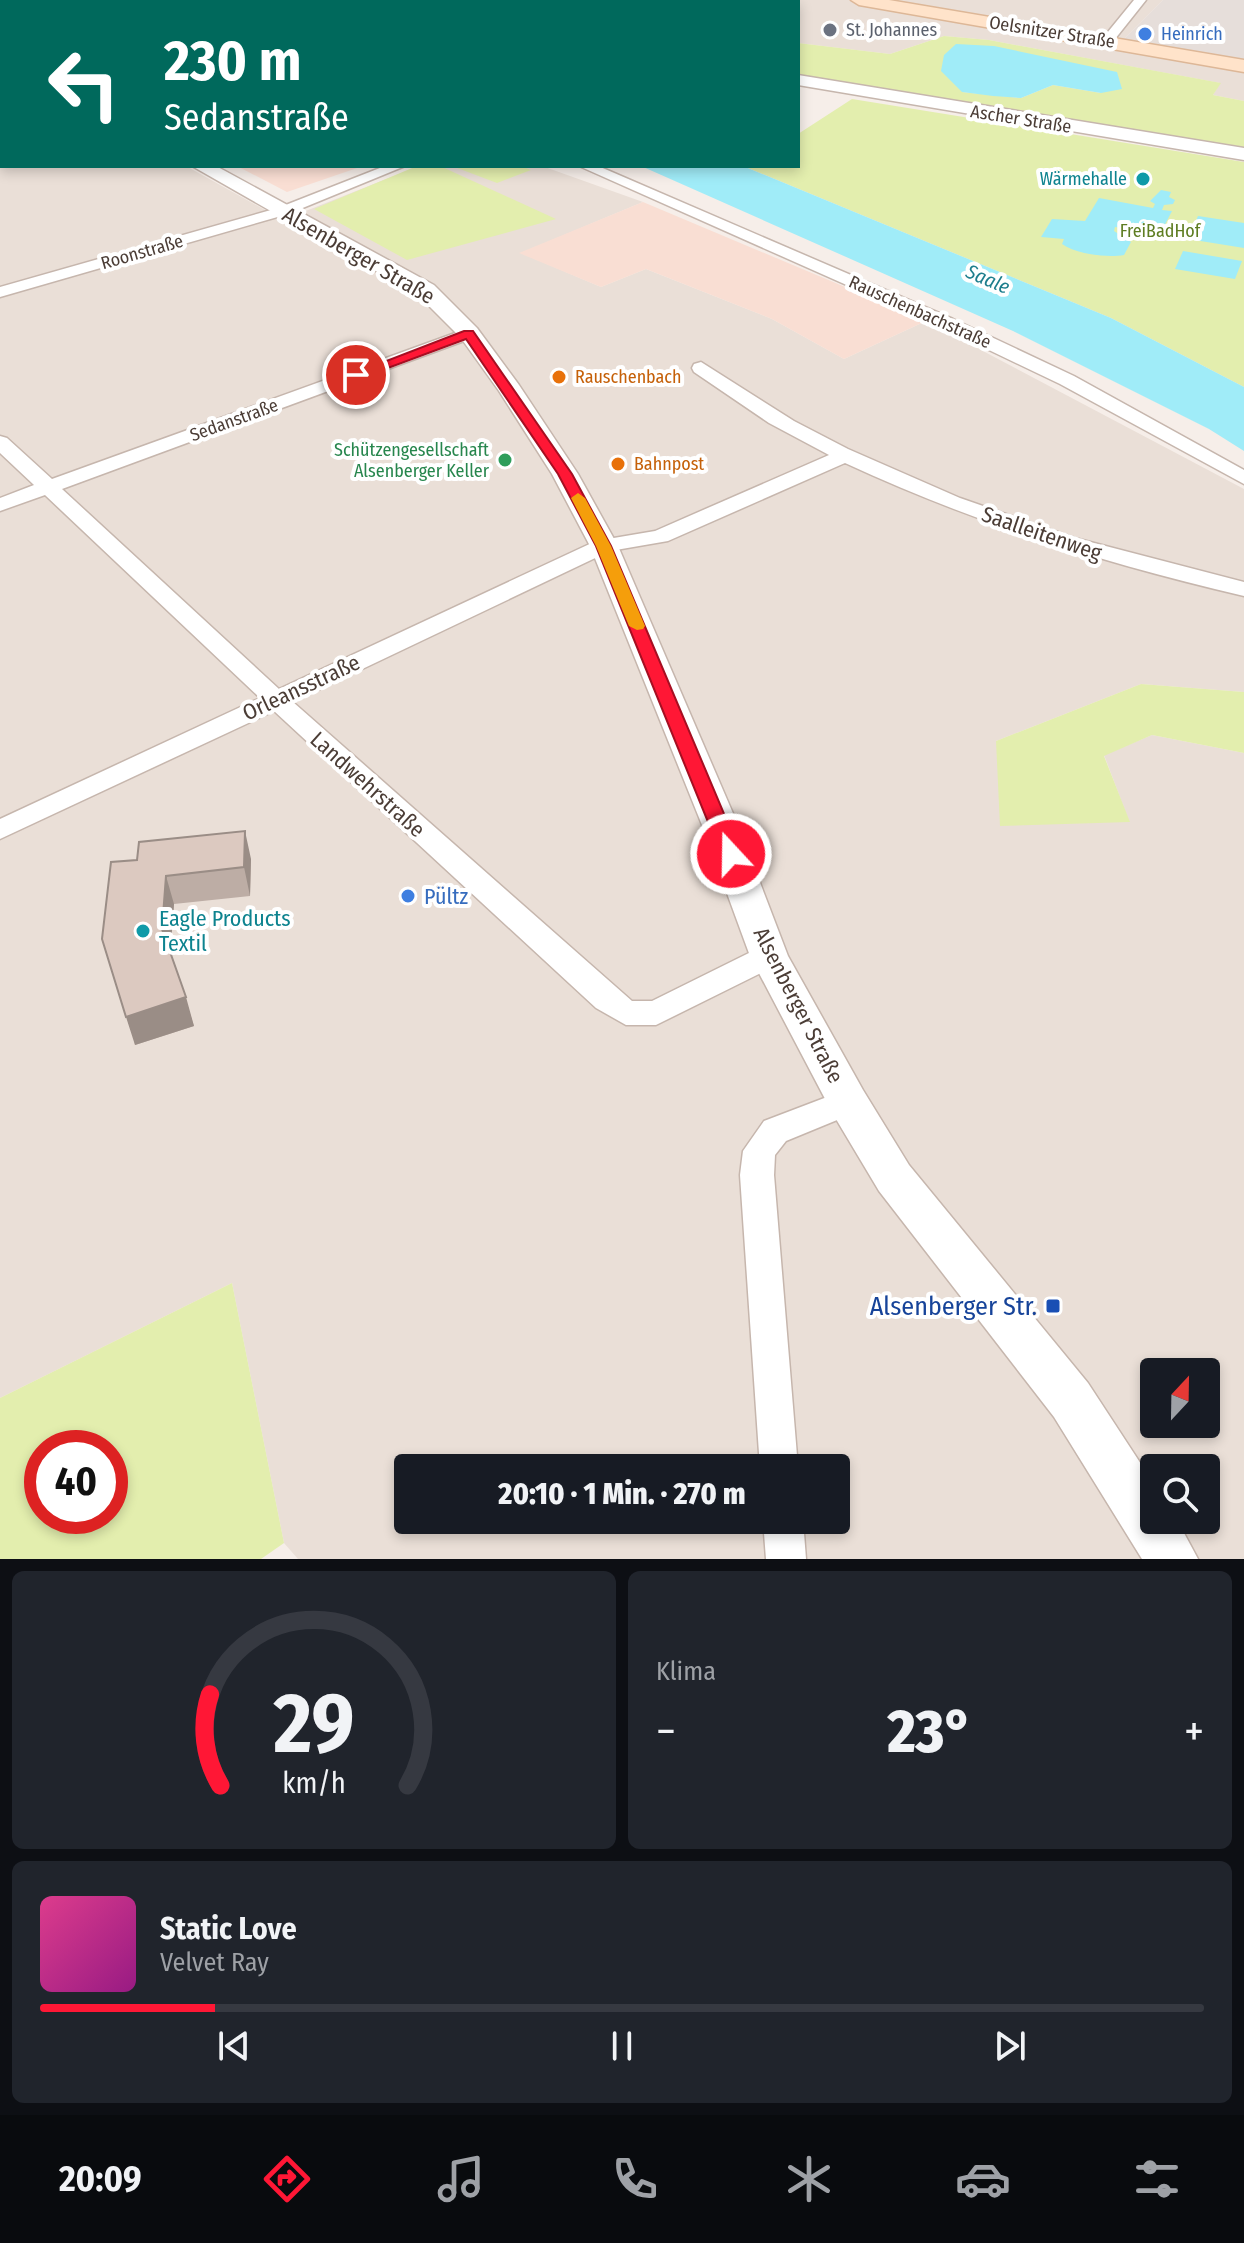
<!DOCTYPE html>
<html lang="de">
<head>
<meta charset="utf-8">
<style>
	body { margin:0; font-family:"Fira Sans Condensed",sans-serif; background:#20242c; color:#f1f3f6; height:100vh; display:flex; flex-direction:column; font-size:30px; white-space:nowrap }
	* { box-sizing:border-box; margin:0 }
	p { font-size:26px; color:#9ea1a6 }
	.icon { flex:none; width:44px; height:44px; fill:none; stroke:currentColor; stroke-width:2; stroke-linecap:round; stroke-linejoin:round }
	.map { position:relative; height:1559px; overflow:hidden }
	.details { display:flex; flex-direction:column; gap:12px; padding:12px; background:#0d0f14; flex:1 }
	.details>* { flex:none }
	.top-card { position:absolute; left:0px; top:0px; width:800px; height:168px; box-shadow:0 4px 12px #0003; background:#00695c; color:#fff; overflow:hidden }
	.needle { width:52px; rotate:22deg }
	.controls { position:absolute; left:1140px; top:1358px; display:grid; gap:16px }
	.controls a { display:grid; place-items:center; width:80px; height:80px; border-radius:8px; background:#171b24; box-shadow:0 4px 12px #0003; font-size:40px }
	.speed { position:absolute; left:24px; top:1430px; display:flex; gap:16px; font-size:40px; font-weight:700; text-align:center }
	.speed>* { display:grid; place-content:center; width:104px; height:104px; border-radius:50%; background:#171b24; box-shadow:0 4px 12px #0003; line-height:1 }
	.speed .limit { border:12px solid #d22; background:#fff; color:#111 }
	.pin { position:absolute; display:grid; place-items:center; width:68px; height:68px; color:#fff; margin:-34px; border:4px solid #fff; border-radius:50%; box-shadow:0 2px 8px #0007 }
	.me { position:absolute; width:88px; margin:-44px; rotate:339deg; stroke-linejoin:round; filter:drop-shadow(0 0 6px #0008) }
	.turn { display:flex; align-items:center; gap:28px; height:168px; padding:0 32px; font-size:36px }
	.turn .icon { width:104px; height:104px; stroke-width:2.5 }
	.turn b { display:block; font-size:56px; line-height:68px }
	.big { font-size:60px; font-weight:800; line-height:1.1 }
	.details .card { flex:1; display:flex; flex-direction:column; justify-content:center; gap:12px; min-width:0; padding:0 28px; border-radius:12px; background:#20242c }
	.details .dial { align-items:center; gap:0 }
	.dial svg { height:208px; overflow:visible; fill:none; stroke:#363941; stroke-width:7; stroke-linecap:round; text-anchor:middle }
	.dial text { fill:#f1f3f6; stroke:none }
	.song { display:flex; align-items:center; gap:24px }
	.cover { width:96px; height:96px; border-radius:12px; background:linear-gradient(135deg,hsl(330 70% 55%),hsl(310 70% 35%)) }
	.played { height:8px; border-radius:4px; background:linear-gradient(90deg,#ff1735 15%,#363941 15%) }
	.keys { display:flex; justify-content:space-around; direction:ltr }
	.heat { display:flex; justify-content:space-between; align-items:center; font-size:44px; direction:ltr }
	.details .tiles { flex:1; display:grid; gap:12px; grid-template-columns:1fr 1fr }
	.card:last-child { grid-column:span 2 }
	.trip { position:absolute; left:394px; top:1454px; width:456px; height:80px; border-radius:8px; background:#171b24; box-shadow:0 4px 12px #0003; font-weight:800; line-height:80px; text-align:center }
	.tabs { display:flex; height:128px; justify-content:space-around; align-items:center; background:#090b0e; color:#9ea1a6 }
	.tabs .icon { width:56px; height:56px }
	.tabs .active { color:#ff1735 }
	.tabs b { font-size:36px; color:#f1f3f6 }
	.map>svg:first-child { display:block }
	.residential { fill:#eadfd7; fill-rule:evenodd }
	.commercial { fill:#f9ded3 }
	.industrial { fill:#e6deda }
	.green { fill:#e3eeae; fill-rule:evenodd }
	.water { fill:#a0ecf8 }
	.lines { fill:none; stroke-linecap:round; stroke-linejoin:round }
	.minor-casing { stroke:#c6b6ad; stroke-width:3 }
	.tertiary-casing { stroke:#c6b6ad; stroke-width:3 }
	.secondary-casing { stroke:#ddb797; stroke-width:3 }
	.minor { fill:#fff; fill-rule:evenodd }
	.tertiary { fill:#fff; fill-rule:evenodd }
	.secondary { fill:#ffe3ca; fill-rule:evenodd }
	.wall { fill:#bdada5 }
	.shaded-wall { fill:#9a8d86 }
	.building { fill:#dcc9c0; stroke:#9a8d86; stroke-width:2 }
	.route { fill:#ff1735; stroke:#a60f22; stroke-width:2 }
	.slow { fill:#f59e0b }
	.worship-dot { fill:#6b7280; stroke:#fff; stroke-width:3 }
	.shop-dot { fill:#3f7fe0; stroke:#fff; stroke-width:3 }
	.culture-dot { fill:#0f9aa8; stroke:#fff; stroke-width:3 }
	.food-dot { fill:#e8710a; stroke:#fff; stroke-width:3 }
	.leisure-dot { fill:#2e9e5b; stroke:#fff; stroke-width:3 }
	.transit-dot { fill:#1a4fb4; stroke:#fff; stroke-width:3 }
	.labels { text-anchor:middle; stroke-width:8; stroke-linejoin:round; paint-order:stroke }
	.far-worship-label { font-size:18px; fill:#5b616d; stroke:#fff; text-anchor:start }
	.far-street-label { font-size:18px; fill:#4b3d36; stroke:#fff }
	.far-shop-label { font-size:18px; fill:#366cbe; stroke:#fff; text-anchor:start }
	.far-culture-label { font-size:18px; fill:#0d838f; stroke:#fff; text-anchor:end }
	.far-park-label { font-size:18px; fill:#5e7d22; stroke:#fff }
	.far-food-label { font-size:18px; fill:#c56008; stroke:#fff; text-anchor:start }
	.far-leisure-label { font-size:18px; fill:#27864d; stroke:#fff; text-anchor:end }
	.far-water-label { font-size:20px; font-style:italic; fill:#1e7e8d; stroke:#fff }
	.street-label { font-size:22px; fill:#4b3d36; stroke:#fff }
	.shop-label { font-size:22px; fill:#366cbe; stroke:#fff; text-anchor:start }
	.culture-label { font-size:22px; fill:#0d838f; stroke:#fff; text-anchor:start }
	.near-transit-label { font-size:26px; fill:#164399; stroke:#fff; text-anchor:end }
</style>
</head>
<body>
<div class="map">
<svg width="1244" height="1559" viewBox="0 0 1244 1559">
	<rect width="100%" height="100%" fill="#f6eee9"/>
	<path class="residential" d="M610 0H1163L1125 38 1244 60V101L1213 95 1220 83 989 40 944 36 890 54 798 43V2Z
		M0 62 2 166H186L283 220 419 166H542L643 202 521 253 601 287 646 269 772 319 844 359 926 321 1244 489V692L1141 684 996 741 1129 821 1104 755 1152 735 1244 753V1559H298L284 1543 232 1283 0 1398ZM1154 1372H1206V1424H1154ZM408 1468H836V1520H408ZM1154 1468H1206V1520H1154Z"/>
	<path class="commercial" d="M237 166H363L287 192Z
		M643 202 926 321 844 359 772 319 646 269 601 287 519 253Z"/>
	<path class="industrial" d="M1163 0H1244V60L1124 39Z"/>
	<path class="green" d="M944 36 989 40 1221 83 1213 95 1244 101V150L798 75V43L890 54ZM1117 72 1101 93 1053 85 1021 98 962 92Z
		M852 99 1244 162V387L1111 318 743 166H798V134Z
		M417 166H440L556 219 407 260 314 209Z
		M452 166H521L531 170 497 183Z
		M1141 684 1244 692V753L1152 735 1104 756 1130 822 1000 826 996 741Z
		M232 1283 284 1543 261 1559H0V1398ZM42 1448H110V1516H42Z"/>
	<path class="water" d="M956 44 994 46 1117 72 1122 89 1101 93 1053 85 1021 98 993 96 962 92 941 71 944 55Z
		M641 166H743L1111 318 1244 387V451L1209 429 1013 331Z
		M1161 190 1171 192 1169 197 1175 200 1173 204 1164 205 1162 210 1172 211 1160 234 1115 227 1114 231 1131 242 1124 255C1107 258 1076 254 1062 244L1064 239 1041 237 1052 219 1085 221 1099 198 1153 208 1155 204 1150 201Z
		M1198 216 1244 223V248L1188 239Z
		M1183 251 1242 261 1235 279 1175 269Z"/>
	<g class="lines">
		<g class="minor-casing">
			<path id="minor" d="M686 0H704L706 2H688Z
				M1134 0H1146L1111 44H1103V38Z
				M385 166H405L288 214 0 297V287L278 208Z
				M579 166H598L953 319 1074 376 1244 470V484L1060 384 941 327Z
				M469 328 475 329 478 333 475 337 62 489 279 689 596 541 655 531 829 455 769 423 694 372 692 368 694 364 701 362 794 421 848 449 960 498 1075 538 1244 582V596C1106 564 974 523 845 463L668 541 610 551 293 702 632 1001H652L759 948 769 945 779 948 784 956 779 964 656 1025H626L596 1008 274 711 0 839V819L260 698 45 495 0 511V498L34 485 0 453V436L7 438 52 479Z
				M848 1089 859 1093 864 1102 859 1111 786 1141 775 1155 774 1175 798 1468H760L740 1175 743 1151 764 1121Z
				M763 1520H803L806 1559H766Z"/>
		</g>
		<g class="tertiary-casing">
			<path id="tertiary" d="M542 0H561L563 2H544Z
				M0 51 2 52V62L0 61Z
				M798 75 1244 148V160L798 85Z
				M192 166H216L434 285 477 328 519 385 578 474 618 546 738 825 788 956 863 1090 909 1165 1088 1383 1154 1484V1520H1177L1198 1559H1142L1054 1417 879 1191 833 1114 750 956 702 825 590 546 552 474 499 391 461 338 418 295Z"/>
		</g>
		<g class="secondary-casing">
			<path id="secondary" d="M851 0H889L1244 60V72L859 5Z"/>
		</g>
		<use href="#minor" class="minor"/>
		<use href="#tertiary" class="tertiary"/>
		<use href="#secondary" class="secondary"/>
	</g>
	<path class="wall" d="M251 859 250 896 174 904 170 953 194 1026 135 1045 111 862Z"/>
	<path class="shaded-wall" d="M245 831 251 859 250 896 244 867Z
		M166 876 174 904 170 957 162 929Z
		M186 997 194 1026 135 1045 126 1017Z"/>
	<path class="building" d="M245 831 244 867 166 876 162 929 186 997 126 1017 102 939 111 862 137 860 139 842Z"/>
	<path class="route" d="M464 331H473L572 474 611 546 741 854 738 858H724L721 854 596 546 558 474 466 339 361 378 350 375Z"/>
	<path class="slow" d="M578 493 585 498 611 546 645 626 643 629 637 630 629 626 596 546 571 498Z"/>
	<circle class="worship-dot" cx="830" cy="30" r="8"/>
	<g class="shop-dot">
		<circle cx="1145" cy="34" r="8"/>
		<circle cx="408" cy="896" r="8"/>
	</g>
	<g class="culture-dot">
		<circle cx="1143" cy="179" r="8"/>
		<circle cx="143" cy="931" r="8"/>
	</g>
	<g class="food-dot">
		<circle cx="559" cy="377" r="8"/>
		<circle cx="618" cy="464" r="8"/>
	</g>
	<circle class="leisure-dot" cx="505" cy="460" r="8"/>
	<rect class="transit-dot" x="1045" y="1298" width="16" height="16" rx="4"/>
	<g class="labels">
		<g class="far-worship-label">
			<text x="846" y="36">St. Johannes</text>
		</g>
		<g class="far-street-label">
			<text transform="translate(1052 32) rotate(9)" y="6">Oelsnitzer Straße</text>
			<text transform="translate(1021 119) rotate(9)" y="6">Ascher Straße</text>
			<text transform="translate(142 252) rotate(-16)" y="6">Roonstraße</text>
			<text transform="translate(920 312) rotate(24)" y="6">Rauschenbachstraße</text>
			<text transform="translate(234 420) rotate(-20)" y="6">Sedanstraße</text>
		</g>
		<g class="far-shop-label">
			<text x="1161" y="40">Heinrich</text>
		</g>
		<g class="far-culture-label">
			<text x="1127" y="185">Wärmehalle</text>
		</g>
		<g class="far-park-label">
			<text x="1160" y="237">FreiBadHof</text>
		</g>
		<g class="far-food-label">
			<text x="575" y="383">Rauschenbach</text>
			<text x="634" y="470">Bahnpost</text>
		</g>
		<g class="far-leisure-label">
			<text x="489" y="456">Schützengesellschaft<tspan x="489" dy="21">Alsenberger Keller</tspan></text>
		</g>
		<g class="far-water-label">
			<text transform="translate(988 279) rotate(23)" y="7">Saale</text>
		</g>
		<g class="street-label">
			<text transform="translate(359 255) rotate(30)" y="8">Alsenberger Straße</text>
			<text transform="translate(1042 533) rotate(19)" y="8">Saalleitenweg</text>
			<text transform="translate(301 687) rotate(-25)" y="8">Orleansstraße</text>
			<text transform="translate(368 784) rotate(42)" y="8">Landwehrstraße</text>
			<text transform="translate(799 1005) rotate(63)" y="8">Alsenberger Straße</text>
		</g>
		<g class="shop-label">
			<text x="424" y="904">Pültz</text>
		</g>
		<g class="culture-label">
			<text x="159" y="926">Eagle Products<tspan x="159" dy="25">Textil</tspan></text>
		</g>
		<g class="near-transit-label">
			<text x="1037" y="1315">Alsenberger Str.</text>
		</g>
	</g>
</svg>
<div class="controls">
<a><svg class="needle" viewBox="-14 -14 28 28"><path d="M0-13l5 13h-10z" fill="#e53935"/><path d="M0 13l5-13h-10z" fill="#9ea1a6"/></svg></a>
<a><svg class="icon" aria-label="search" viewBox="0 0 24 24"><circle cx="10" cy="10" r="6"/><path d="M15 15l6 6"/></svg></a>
</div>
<div class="speed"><div class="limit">40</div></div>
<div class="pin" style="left:356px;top:375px;background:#d93025"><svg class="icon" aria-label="arrive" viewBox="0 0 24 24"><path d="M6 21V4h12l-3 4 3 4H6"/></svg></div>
<svg class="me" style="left:731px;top:854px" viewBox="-20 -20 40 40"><circle r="17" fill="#ff1735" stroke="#fff" stroke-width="3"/><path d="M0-11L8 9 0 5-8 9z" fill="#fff"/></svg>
<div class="trip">20:10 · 1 Min. · 270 m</div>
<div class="top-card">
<div class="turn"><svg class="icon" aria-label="left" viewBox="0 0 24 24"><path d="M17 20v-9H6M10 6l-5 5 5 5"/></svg><div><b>230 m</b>Sedanstraße</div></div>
</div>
</div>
<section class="details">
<div class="tiles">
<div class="card dial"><svg viewBox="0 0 100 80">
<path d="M14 69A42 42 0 1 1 86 69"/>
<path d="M14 69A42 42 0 0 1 10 34" stroke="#ff1735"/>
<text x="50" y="56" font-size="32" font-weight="700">29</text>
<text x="50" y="72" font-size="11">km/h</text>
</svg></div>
<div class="card"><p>Klima</p>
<div class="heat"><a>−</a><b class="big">23°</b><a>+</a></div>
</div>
<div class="card">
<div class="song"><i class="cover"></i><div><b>Static Love</b><p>Velvet Ray</p></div></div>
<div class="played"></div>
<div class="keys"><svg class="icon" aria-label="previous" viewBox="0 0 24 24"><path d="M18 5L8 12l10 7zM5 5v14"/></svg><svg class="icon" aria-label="pause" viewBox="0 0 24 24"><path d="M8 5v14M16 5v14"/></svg><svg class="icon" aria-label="next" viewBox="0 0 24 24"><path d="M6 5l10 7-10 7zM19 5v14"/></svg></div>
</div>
</div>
</section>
<nav class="tabs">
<b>20:09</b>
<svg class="icon active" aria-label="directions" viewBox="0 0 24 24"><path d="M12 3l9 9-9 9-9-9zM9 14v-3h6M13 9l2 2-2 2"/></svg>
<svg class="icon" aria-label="music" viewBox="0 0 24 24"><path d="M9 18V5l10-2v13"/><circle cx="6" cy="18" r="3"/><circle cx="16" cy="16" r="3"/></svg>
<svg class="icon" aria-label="phone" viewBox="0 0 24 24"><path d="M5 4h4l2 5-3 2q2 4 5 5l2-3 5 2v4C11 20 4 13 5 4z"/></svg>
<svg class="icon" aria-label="climate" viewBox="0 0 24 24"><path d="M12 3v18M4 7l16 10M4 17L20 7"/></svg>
<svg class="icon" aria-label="car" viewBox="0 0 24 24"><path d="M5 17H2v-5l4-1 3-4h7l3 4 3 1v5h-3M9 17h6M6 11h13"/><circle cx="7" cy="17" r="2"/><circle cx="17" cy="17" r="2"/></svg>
<svg class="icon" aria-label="filters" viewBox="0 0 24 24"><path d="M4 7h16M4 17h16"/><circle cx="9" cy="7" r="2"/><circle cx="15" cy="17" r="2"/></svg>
</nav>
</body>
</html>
